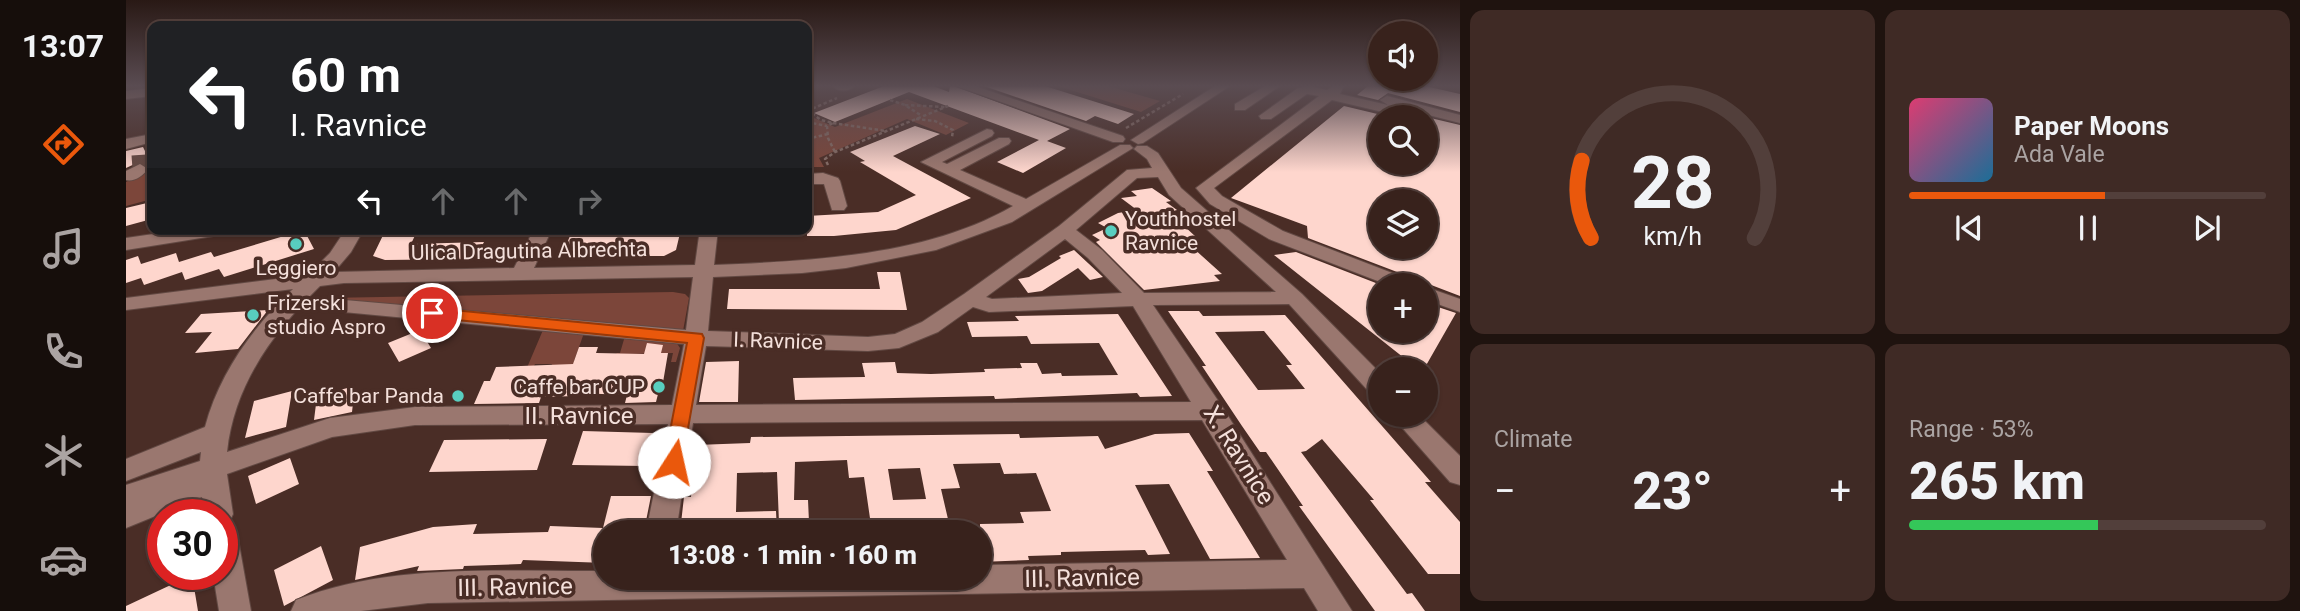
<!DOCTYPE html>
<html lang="en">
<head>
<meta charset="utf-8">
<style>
	body { margin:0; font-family:Roboto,sans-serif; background:#3f2a25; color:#f1f3f6; height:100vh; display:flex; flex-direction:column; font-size:26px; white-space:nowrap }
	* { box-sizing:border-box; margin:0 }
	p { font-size:23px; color:#aba4a3 }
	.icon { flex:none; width:38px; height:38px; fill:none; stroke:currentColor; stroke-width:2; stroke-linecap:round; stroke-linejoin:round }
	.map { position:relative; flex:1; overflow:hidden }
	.panel { display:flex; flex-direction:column; gap:10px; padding:10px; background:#1f130f; width:840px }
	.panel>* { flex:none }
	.top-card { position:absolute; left:21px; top:21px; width:665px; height:214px; border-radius:14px; box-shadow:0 2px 5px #0004,0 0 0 2px #523f3b; background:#202124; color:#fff; overflow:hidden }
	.buttons { position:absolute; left:1242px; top:21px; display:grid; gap:14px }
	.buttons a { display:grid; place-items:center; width:70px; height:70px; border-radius:50%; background:#38221c; box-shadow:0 2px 5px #0004,0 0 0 2px #523f3b; font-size:35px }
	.speed { position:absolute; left:21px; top:499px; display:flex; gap:14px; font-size:35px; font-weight:700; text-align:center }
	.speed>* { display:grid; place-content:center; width:91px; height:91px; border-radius:50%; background:#38221c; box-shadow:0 2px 5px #0004,0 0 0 2px #523f3b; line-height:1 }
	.speed .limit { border:10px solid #d22; background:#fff; color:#111 }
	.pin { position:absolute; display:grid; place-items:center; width:60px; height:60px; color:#fff; margin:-30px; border:4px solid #fff; border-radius:50%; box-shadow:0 2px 7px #0007 }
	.me { position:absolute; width:77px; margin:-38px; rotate:10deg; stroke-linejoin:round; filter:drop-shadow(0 0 5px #0008) }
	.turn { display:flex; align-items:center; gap:24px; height:147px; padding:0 28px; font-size:32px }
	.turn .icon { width:91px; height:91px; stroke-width:2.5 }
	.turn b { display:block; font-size:49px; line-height:60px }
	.lanes { display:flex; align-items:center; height:66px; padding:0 28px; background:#0003; justify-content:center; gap:35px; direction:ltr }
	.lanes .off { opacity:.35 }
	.big { font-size:52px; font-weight:800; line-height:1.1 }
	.panel .card { flex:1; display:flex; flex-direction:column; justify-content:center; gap:10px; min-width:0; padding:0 24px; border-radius:14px; background:#3f2a25 }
	.panel .dial { align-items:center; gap:0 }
	.dial svg { height:182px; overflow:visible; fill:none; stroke:#523f3b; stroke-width:7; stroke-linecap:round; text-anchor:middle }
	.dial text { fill:#f1f3f6; stroke:none }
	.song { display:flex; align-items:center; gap:21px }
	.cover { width:84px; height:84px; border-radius:10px; background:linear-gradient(135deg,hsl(340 70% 55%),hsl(200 70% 35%)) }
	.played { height:7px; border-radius:4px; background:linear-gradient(90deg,#ea580c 55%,#523f3b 55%) }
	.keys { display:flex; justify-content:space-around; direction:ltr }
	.heat { display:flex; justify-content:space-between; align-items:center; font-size:38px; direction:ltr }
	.charge { height:10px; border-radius:5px; background:linear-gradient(90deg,#34c759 53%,#523f3b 0) }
	.panel .tiles { flex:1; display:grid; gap:10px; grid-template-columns:repeat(2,1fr) }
	.trip { position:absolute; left:467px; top:520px; width:399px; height:70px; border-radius:35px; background:#38221c; box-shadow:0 2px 5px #0004,0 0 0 2px #523f3b; font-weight:800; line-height:70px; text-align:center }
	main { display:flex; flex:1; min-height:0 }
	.tab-bar { display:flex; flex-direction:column; width:126px; justify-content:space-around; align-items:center; background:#160e0b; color:#aba4a3 }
	.tab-bar .icon { width:49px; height:49px }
	.tab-bar .on { color:#ea580c }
	.tab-bar b { font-size:32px; color:#f1f3f6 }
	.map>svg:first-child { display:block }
	.green { fill:#7c463a }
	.building { fill:#fed6cd; fill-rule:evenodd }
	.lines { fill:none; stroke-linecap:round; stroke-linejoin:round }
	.minor-tunnel { stroke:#644841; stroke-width:15; stroke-dasharray:15 7; stroke-linecap:butt }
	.minor-casing { stroke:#624943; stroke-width:2 }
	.path { stroke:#856c65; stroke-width:2.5; stroke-dasharray:3.5 2.5; stroke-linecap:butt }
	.minor { fill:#9a776f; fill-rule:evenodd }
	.route { fill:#ea580c; stroke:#983908; stroke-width:2 }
	.poi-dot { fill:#58cebf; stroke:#4a2d26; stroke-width:2.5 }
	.labels { text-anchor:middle; stroke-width:7; stroke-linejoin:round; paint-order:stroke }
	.poi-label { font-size:21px; fill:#f4e0db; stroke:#4a2d26; text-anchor:start }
	.street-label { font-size:21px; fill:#f4e0db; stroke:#4a2d26 }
	.near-street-label { font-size:24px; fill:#f4e0db; stroke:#4a2d26 }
</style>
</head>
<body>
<main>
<nav class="tab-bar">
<b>13:07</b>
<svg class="icon on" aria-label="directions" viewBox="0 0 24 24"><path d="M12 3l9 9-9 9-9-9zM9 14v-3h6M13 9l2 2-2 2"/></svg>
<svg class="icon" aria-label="music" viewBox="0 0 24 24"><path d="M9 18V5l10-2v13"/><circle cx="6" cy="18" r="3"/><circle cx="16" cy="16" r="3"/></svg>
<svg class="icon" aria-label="phone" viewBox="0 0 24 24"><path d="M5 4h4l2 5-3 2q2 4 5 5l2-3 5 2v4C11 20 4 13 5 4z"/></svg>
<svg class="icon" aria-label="climate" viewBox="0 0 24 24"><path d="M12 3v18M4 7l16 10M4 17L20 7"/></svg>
<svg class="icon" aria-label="car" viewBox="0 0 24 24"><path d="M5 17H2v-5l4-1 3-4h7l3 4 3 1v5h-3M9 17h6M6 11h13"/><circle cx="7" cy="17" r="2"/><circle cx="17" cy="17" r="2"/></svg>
</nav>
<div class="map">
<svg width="1334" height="611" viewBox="0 0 1334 611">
	<rect width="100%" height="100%" fill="#4a2d26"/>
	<path class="green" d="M932 86H982L1034 101 1015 112Z
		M781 99 843 123 820 135 781 119 693 158 698 167H681V115L709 127Z
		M26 168V199L0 206V182Z
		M547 292 559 294 563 298 557 331 197 301 199 298Z
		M417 330 458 333 448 361H458L424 370 426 364H409L406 370H400Z
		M499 336 550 342 554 348 550 362H545L547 353 503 354 500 363 490 353H494Z"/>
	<path class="building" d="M758 86H807L823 92 824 86H828L944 129 921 141 940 148 897 173 871 162 913 140 783 92 709 122 688 113Z
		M858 86H919L1008 114 992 124 969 116 960 121Z
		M1242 86H1299L1334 94V112L1262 93 1252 100 1231 95Z
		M1218 106 1264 117 1275 111 1334 125V296L1182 238 1181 226 1105 198ZM1255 117H1300V163H1255ZM1255 201H1300V247H1255Z
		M789 126 814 134 767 156 845 198 770 230 708 236H681V216L752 212 790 195 734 162 739 161 724 152Z
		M17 147 20 153 26 152V166L13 162 0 168V151Z
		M1026 188 1045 201 1040 202 1051 210 1043 212 1070 237 1056 238 1096 274 1088 275 1094 281 1018 290 970 242 974 240 966 235 981 228 972 223 992 213 1011 210 995 198 1011 196 1005 191Z
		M21 203 22 220 0 226V208Z
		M260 229H292L285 244 358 242 349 259 259 260 247 256Z
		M447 229H555L550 250 538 256H446L447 250H438Z
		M178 230 188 249 98 277 93 269 59 280 56 272 18 285 15 278 0 283V260L12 256 15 264 50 253 53 262 85 252 88 257Z
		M948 250 977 277 964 280 952 268 916 291 902 293 892 279 903 277 935 258 933 256Z
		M1170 252 1255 285V331H1300V303L1330 313 1298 369H1292L1148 255Z
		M751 272H774L781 310 601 309 603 289H754Z
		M142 310 112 349 69 353 86 332 59 333 75 314Z
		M1042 311H1073L1077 316 1159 315 1305 482H1299L1334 522V574H1302L1244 500H1248L1196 439 1180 451 1175 452 1281 594 1286 593 1299 611H1249L1173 506H1177L1140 452H1134L1116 426 1076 366H1080ZM1138 331 1166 365H1160L1179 389 1132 390 1089 332Z
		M992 314 1046 396 1014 397 1011 393 869 399 868 396 669 400 667 378 739 377 736 363 769 362 771 373 805 374 859 372 858 369 896 368 894 363H911L916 374 935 373 936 376 992 375 973 343 905 344 901 336 846 337 841 322 893 321 889 316Z
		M294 330 305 348 273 362 262 343Z
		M521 343 537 345 535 353H542L535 394H532L530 402 499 403 501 395 451 393 450 396 415 397 413 403 348 404 358 381H364L370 367 447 364 453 347H472L470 353 518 354Z
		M613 361 612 402H573L580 362Z
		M229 386 226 412 188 420 191 396Z
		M166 391 160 427 119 438 128 401Z
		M457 431 527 433 519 466 446 465Z
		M1063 433 1087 471H1081L1134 558 1084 559 1043 484 1009 485 1044 554 1022 555 1019 550 935 552V555L902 556 903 560 854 562V524L898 523 894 512 925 511 910 473 878 474 874 463 827 464 834 488 815 489 825 532H746L738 477 723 478 721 460 669 462 668 500H682L683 522 653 523 651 472 611 473 610 512 650 511 651 532H554L558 497H565L570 445 624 443 625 437 893 434 894 438 972 436 979 449 1029 434ZM794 468 800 499 767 500 762 469Z
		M421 439 411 470 303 472 318 440Z
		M164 458 173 484 130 504 122 476Z
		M485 496H525L520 521H508L505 532H480V563L397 560 395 564 338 566 337 569 291 571 293 566 229 580 234 547 307 527 351 524 347 534 422 532 424 526 477 528Z
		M195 546 207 580 158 606 148 570Z
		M66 575 72 611H0V606Z"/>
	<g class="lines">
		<path class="minor-tunnel" d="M13 155 14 169"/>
		<g class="minor-casing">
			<path id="minor" d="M707 86H728C724 92 711 92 707 86Z
				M830 86H849L997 136 999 139 997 142H987Z
				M1089 86H1104L1017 143 1012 144 1005 140Z
				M1139 86H1154L1119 110H1109V104Z
				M1183 86 1201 90 1207 86H1218L1214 94 1262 105 1254 100 1261 96 1334 115V123L1275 108 1265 114 1206 100 1088 188 1096 196 1157 231 1287 281 1290 285H1262L1143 239 1084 204 1070 188 1193 96 1181 94 1145 119H1135L1133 116 1172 88Z
				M26 88V96L0 99V91Z
				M861 129 866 130 868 133 866 136 816 162 821 164 873 138H883L885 141 883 144 834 170 900 199 994 145H1004L1007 148 886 222 810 250 720 268 676 273 587 277 582 331 742 337 769 334 796 322 838 294 933 226 1001 170 1026 168 1021 159 1008 149 1011 146H1021L1032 153 1055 188 1176 294 1255 374V397L1246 395 1163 304 1027 305 1095 405 1226 611H1192L1178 588 302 603 235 611H165L170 600C266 562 378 572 480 571V578H854V565L1161 560 1076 420 567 423 550 532H520L542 424 289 425 206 437 101 474 107 514 103 523 111 533 125 611H93L87 574H96V514H79L76 497 0 528V485L74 461 75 452 0 481V459L79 427C93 374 127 327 167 289L0 310V298L182 275 204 253 220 229H238L225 252 208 272 388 268 408 229H426L408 268 569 265 574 229H592L588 265C685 261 801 256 887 206L795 162ZM1032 177 1043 195 1150 292 1018 293 976 250 950 230 1011 178ZM939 239 962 258 996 293 866 299 860 297ZM567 277 560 330 196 298 189 299 186 304 189 309 196 310 558 344 546 405 289 407 204 418 101 452C108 385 147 332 194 286L218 283ZM1007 306 1065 402 570 405 580 346 742 351 773 348 812 332 847 307 863 312Z
				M26 134V142L0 149V139Z
				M14 164 22 169C17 176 8 182 0 180V171Z
				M697 173 712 178 714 181 721 206 718 210H706L698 184H681V174Z
				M62 229H109L100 234 0 250V238Z
				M1300 287 1334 299V312L1300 300Z
				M1265 415H1293L1334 456V485L1324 482Z"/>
		</g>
		<path class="path" d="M764 100 779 105 796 116
			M779 105 819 107
			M681 110 695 120 707 123 701 126 702 138 709 152
			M681 111 711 98
			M790 119 809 121 827 130 826 137
			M681 122 701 126
			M707 123 760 131
			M1000 128 1057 94
			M681 139 702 134
			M702 165 699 159 709 152 822 106"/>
		<use href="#minor" class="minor"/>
	</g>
	<linearGradient id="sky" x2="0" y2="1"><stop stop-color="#291915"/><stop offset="0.5" stop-color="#5a4c52"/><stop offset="1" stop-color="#5a4c52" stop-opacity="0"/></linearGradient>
	<rect width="1334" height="172" fill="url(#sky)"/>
	<path class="route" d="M306 308 576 334 578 338 555 468 548 470 541 468 538 462 561 343 300 317 297 313Z"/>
	<g class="poi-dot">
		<circle cx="985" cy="231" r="7"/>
		<circle cx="170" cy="244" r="7"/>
		<circle cx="127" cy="315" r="7"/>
		<circle cx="533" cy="387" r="7"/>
		<circle cx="332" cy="396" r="7"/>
	</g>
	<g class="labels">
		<g class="poi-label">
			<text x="999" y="226">Youthhostel<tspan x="999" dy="24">Ravnice</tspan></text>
			<text x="170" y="275" text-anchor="middle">Leggiero</text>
			<text x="141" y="310">Frizerski<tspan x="141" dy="24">studio Aspro</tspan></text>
			<text x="519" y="394" text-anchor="end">Caffe bar CUP</text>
			<text x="318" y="403" text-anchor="end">Caffe bar Panda</text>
		</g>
		<g class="street-label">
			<text transform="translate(403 251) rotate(-1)" y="7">Ulica Dragutina Albrechta</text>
			<text transform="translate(652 341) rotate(2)" y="7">I. Ravnice</text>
		</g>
		<g class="near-street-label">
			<text x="453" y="424">II. Ravnice</text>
			<text transform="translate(1113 455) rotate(58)" y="8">X. Ravnice</text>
			<text transform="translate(956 578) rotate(-1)" y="8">III. Ravnice</text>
			<text transform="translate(389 587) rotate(-1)" y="8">III. Ravnice</text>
		</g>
	</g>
</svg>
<div class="buttons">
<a><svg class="icon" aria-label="sound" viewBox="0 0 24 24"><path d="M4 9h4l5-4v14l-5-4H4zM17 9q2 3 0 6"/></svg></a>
<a><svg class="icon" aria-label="search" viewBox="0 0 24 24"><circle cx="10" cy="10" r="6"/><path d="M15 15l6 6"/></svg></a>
<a><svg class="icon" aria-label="layers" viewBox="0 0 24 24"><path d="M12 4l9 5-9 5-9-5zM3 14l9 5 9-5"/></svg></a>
<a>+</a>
<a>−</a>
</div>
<div class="speed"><div class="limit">30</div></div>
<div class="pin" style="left:306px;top:313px;background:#d93025"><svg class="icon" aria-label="arrive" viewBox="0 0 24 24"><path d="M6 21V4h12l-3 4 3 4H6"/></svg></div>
<svg class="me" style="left:548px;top:462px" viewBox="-20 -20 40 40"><circle r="19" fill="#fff"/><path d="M0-13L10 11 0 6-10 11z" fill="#ea580c"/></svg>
<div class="trip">13:08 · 1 min · 160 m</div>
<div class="top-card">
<div class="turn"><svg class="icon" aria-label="left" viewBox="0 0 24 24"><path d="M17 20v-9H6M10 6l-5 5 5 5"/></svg><div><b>60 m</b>I. Ravnice</div></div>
<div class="lanes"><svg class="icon" aria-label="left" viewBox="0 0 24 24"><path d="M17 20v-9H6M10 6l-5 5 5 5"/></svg><svg class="icon off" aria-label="ahead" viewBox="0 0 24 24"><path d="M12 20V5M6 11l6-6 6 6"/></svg><svg class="icon off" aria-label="ahead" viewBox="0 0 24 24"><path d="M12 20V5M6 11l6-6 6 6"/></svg><svg class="icon off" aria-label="right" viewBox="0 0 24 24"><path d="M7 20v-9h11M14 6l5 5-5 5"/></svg></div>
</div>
</div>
<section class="panel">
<div class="tiles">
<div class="card dial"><svg viewBox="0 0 100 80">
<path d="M14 69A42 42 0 1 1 86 69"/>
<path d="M14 69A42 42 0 0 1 10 35" stroke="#ea580c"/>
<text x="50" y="56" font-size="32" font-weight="700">28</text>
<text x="50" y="72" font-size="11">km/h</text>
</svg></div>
<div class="card">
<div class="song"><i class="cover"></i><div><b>Paper Moons</b><p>Ada Vale</p></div></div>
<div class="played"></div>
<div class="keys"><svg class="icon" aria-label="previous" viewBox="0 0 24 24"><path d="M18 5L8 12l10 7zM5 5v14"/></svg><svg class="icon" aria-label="pause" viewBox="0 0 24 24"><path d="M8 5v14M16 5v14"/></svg><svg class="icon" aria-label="next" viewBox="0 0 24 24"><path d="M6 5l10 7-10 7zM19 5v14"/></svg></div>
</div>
<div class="card"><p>Climate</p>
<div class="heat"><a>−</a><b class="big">23°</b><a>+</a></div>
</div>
<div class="card"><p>Range · 53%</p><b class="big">265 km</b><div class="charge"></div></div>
</div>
</section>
</main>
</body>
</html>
